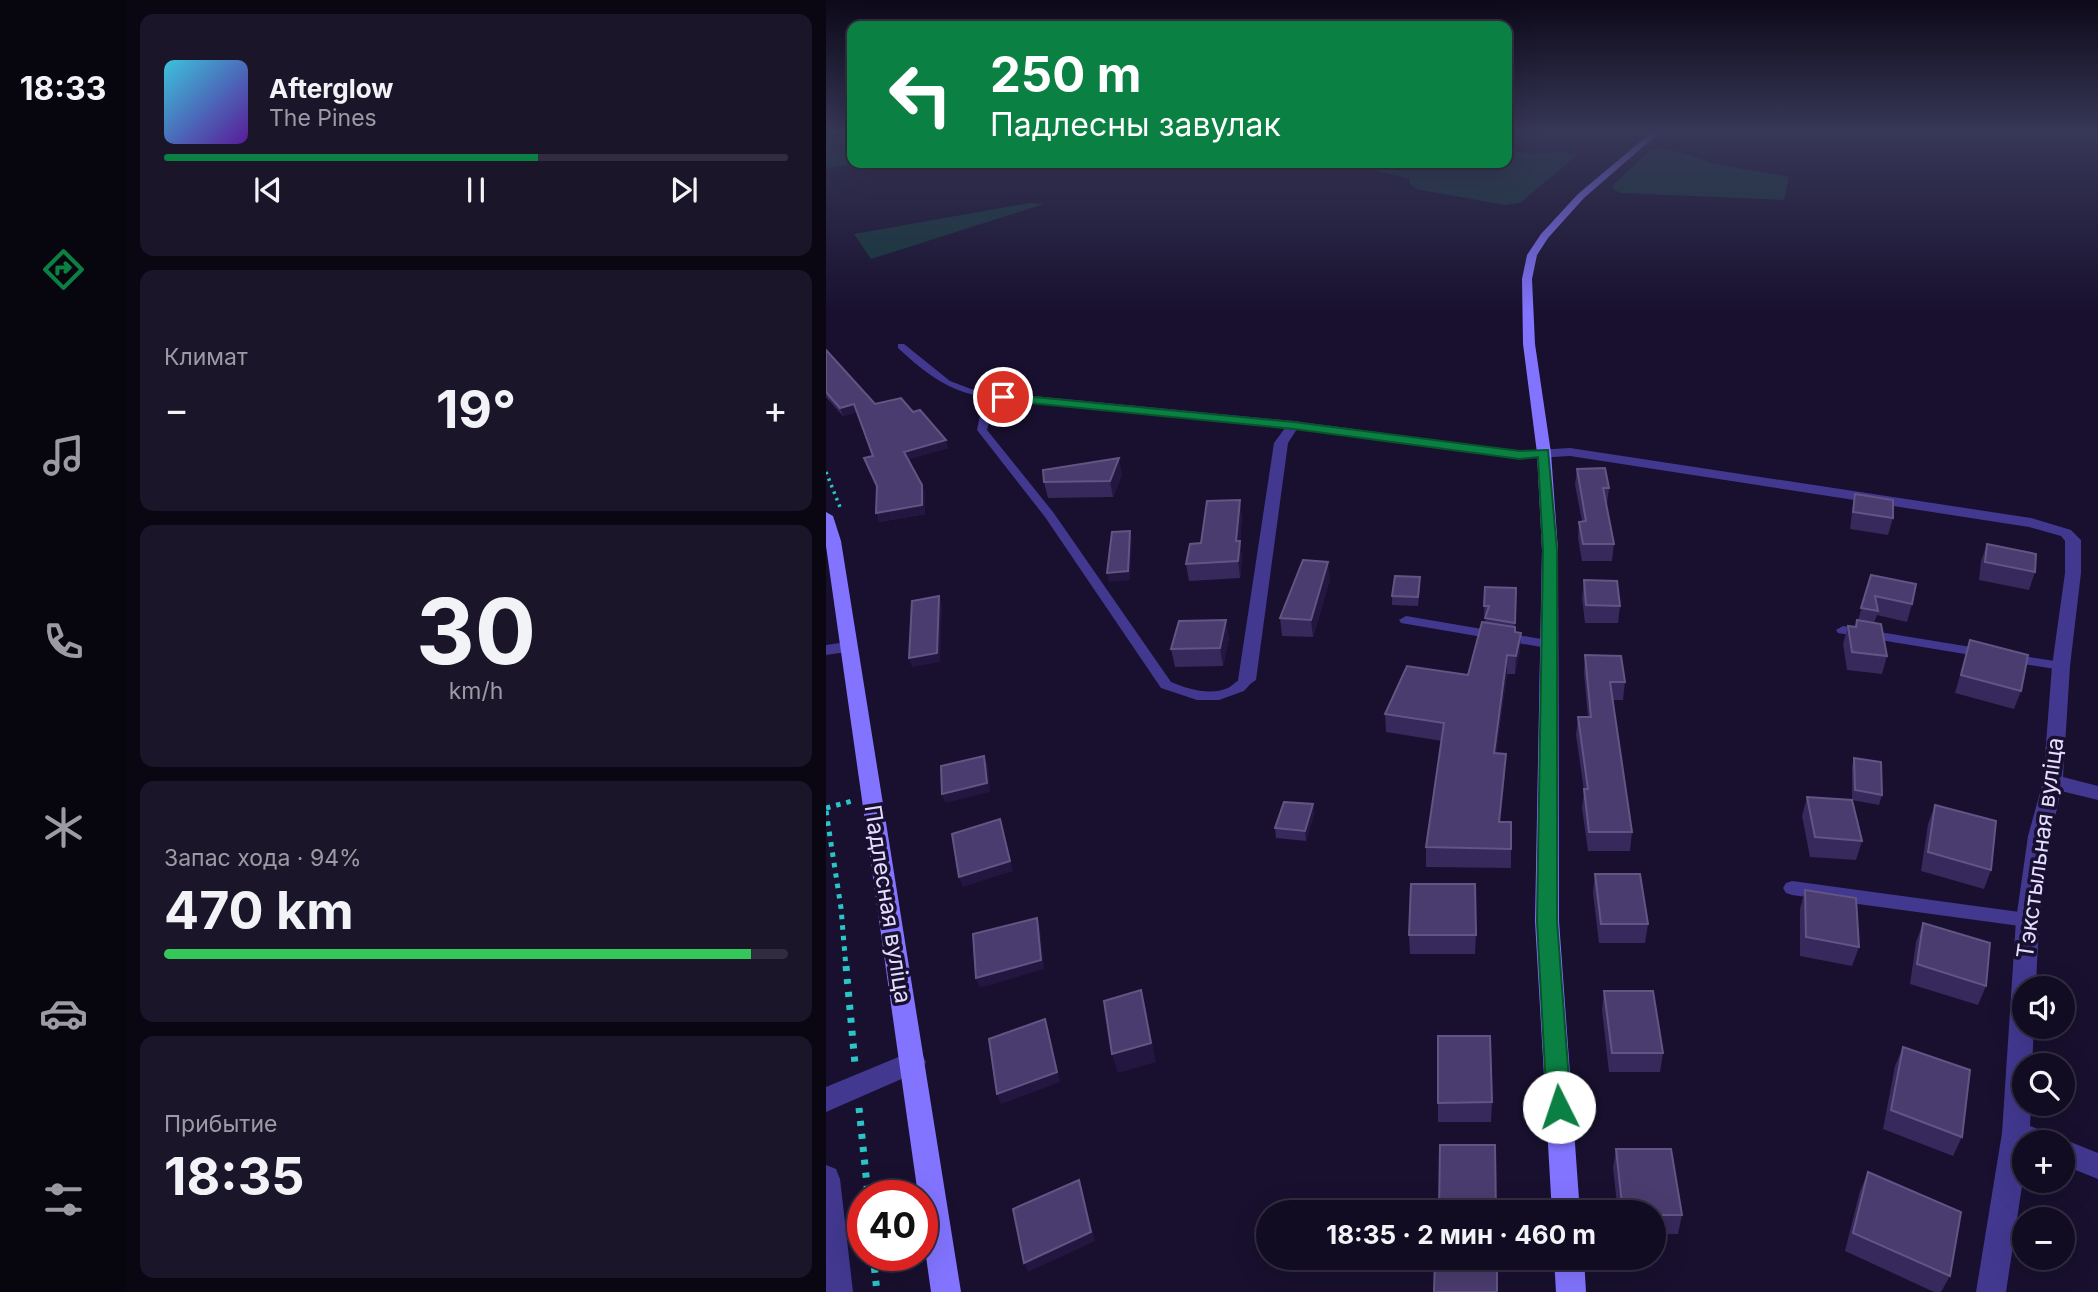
<!DOCTYPE html>
<html lang="ru">
<head>
<meta charset="utf-8">
<style>
	body { margin:0; font-family:Inter,sans-serif; background:#1b152a; color:#f1f3f6; height:100vh; display:flex; flex-direction:column; font-size:26px; white-space:nowrap }
	* { box-sizing:border-box; margin:0 }
	p { font-size:23px; color:#9c9ba5 }
	.icon { flex:none; width:38px; height:38px; fill:none; stroke:currentColor; stroke-width:2; stroke-linecap:round; stroke-linejoin:round }
	.map { position:relative; flex:1; overflow:hidden }
	.drawer { display:flex; flex-direction:column; gap:14px; padding:14px; background:#0a0713; width:700px }
	.drawer>* { flex:none }
	.banner { position:absolute; left:21px; top:21px; width:665px; height:147px; border-radius:14px; box-shadow:0 7px 28px #0002,0 0 0 2px #312c40; background:#0b8043; color:#fff; overflow:hidden }
	.buttons { position:absolute; left:1186px; top:976px; display:grid; gap:14px }
	.buttons a { display:grid; place-items:center; width:63px; height:63px; border-radius:50%; background:#120c22; box-shadow:0 7px 28px #0002,0 0 0 2px #312c40; font-size:35px }
	.speed { position:absolute; left:21px; top:1180px; display:flex; gap:14px; font-size:35px; font-weight:700; text-align:center }
	.speed>* { display:grid; place-content:center; width:91px; height:91px; border-radius:50%; background:#120c22; box-shadow:0 7px 28px #0002,0 0 0 2px #312c40; line-height:1 }
	.speed .limit { border:10px solid #d22; background:#fff; color:#111 }
	.pin { position:absolute; display:grid; place-items:center; width:60px; height:60px; color:#fff; margin:-30px; border:4px solid #fff; border-radius:50%; box-shadow:0 2px 7px #0007 }
	.me { position:absolute; width:77px; margin:-38px; rotate:356deg; stroke-linejoin:round; filter:drop-shadow(0 0 5px #0008) }
	.turn { display:flex; align-items:center; gap:24px; height:147px; padding:0 28px; font-size:32px }
	.turn .icon { width:91px; height:91px; stroke-width:2.5 }
	.turn b { display:block; font-size:49px; line-height:60px }
	.big { font-size:52px; font-weight:700; line-height:1.1 }
	.drawer .tile { flex:1; display:flex; flex-direction:column; justify-content:center; gap:10px; min-width:0; padding:0 24px; border-radius:14px; background:#1b152a }
	.drawer .dial { align-items:center; gap:0 }
	.dial b { font-size:91px; line-height:1 }
	.song { display:flex; align-items:center; gap:21px }
	.cover { width:84px; height:84px; border-radius:10px; background:linear-gradient(135deg,hsl(190 70% 55%),hsl(270 70% 35%)) }
	.played { height:7px; border-radius:4px; background:linear-gradient(90deg,#0b8043 60%,#312c40 60%) }
	.keys { display:flex; justify-content:space-around; direction:ltr }
	.heat { display:flex; justify-content:space-between; align-items:center; font-size:38px; direction:ltr }
	.charge { height:10px; border-radius:5px; background:linear-gradient(90deg,#34c759 94%,#312c40 0) }
	.trip { position:absolute; left:430px; top:1200px; width:410px; height:70px; border-radius:35px; background:#120c22; box-shadow:0 7px 28px #0002,0 0 0 2px #312c40; font-weight:700; line-height:70px; text-align:center }
	main { display:flex; flex:1; min-height:0 }
	.tabs { display:flex; flex-direction:column; width:126px; justify-content:space-around; align-items:center; background:#07050e; color:#9c9ba5 }
	.tabs .icon { width:49px; height:49px }
	.tabs .on { color:#0b8043 }
	.tabs b { font-size:32px; color:#f1f3f6 }
	.map>svg:first-child { display:block }
	.green { fill:#133739 }
	.lines { fill:none; stroke-linecap:round; stroke-linejoin:round }
	.path-far2 { stroke:#29c5c8; stroke-width:3.5; stroke-dasharray:2.5 4.5; stroke-linecap:butt }
	.path-far1 { stroke:#29c5c8; stroke-width:5; stroke-dasharray:4.5 6; stroke-linecap:butt }
	.path { stroke:#29c5c8; stroke-width:7; stroke-dasharray:5 8; stroke-linecap:butt }
	.lane { fill:#423890; fill-rule:evenodd }
	.street { fill:#423890; fill-rule:evenodd }
	.secondary { fill:#8274ff; fill-rule:evenodd }
	.wall { fill:#37295c }
	.shaded-wall { fill:#231742 }
	.building { fill:#4a3c6e; stroke:#625584; stroke-width:2 }
	.route { fill:#0b8043; stroke:#07532c; stroke-width:2 }
	.labels { text-anchor:middle; stroke-width:7; stroke-linejoin:round; paint-order:stroke }
	.near-street-label { font-size:23px; fill:#e4ddff; stroke:#18102e }
</style>
</head>
<body>
<main>
<nav class="tabs">
<b>18:33</b>
<svg class="icon on" aria-label="directions" viewBox="0 0 24 24"><path d="M12 3l9 9-9 9-9-9zM9 14v-3h6M13 9l2 2-2 2"/></svg>
<svg class="icon" aria-label="music" viewBox="0 0 24 24"><path d="M9 18V5l10-2v13"/><circle cx="6" cy="18" r="3"/><circle cx="16" cy="16" r="3"/></svg>
<svg class="icon" aria-label="phone" viewBox="0 0 24 24"><path d="M5 4h4l2 5-3 2q2 4 5 5l2-3 5 2v4C11 20 4 13 5 4z"/></svg>
<svg class="icon" aria-label="climate" viewBox="0 0 24 24"><path d="M12 3v18M4 7l16 10M4 17L20 7"/></svg>
<svg class="icon" aria-label="car" viewBox="0 0 24 24"><path d="M5 17H2v-5l4-1 3-4h7l3 4 3 1v5h-3M9 17h6M6 11h13"/><circle cx="7" cy="17" r="2"/><circle cx="17" cy="17" r="2"/></svg>
<svg class="icon" aria-label="filters" viewBox="0 0 24 24"><path d="M4 7h16M4 17h16"/><circle cx="9" cy="7" r="2"/><circle cx="15" cy="17" r="2"/></svg>
</nav>
<section class="drawer">
<div class="tile">
<div class="song"><i class="cover"></i><div><b>Afterglow</b><p>The Pines</p></div></div>
<div class="played"></div>
<div class="keys"><svg class="icon" aria-label="previous" viewBox="0 0 24 24"><path d="M18 5L8 12l10 7zM5 5v14"/></svg><svg class="icon" aria-label="pause" viewBox="0 0 24 24"><path d="M8 5v14M16 5v14"/></svg><svg class="icon" aria-label="next" viewBox="0 0 24 24"><path d="M6 5l10 7-10 7zM19 5v14"/></svg></div>
</div>
<div class="tile"><p>Климат</p>
<div class="heat"><a>−</a><b class="big">19°</b><a>+</a></div>
</div>
<div class="tile dial"><b>30</b><p>km/h</p></div>
<div class="tile"><p>Запас хода · 94%</p><b class="big">470 km</b><div class="charge"></div></div>
<div class="tile"><p>Прибытие</p><b class="big">18:35</b></div>
</section>
<div class="map">
<svg width="1272" height="1292" viewBox="0 0 1272 1292">
	<rect width="100%" height="100%" fill="#18102e"/>
	<path class="green" d="M0 132H26V163H37L0 168Z
		M681 132H688L685 150C707 158 729 148 751 155L694 203 678 205 590 189 584 184 583 179 521 163H681Z
		M831 148 851 151 888 164 963 177 958 200 796 193 788 190 786 186 824 150Z
		M204 203 218 204 45 259 28 234Z"/>
	<g class="lines">
		<path class="path-far2" d="M0 472 14 507"/>
		<path class="path-far1" d="M0 808 26 801
			M0 811 15 908 20 968"/>
		<path class="path" d="M20 966 29 1064
			M33 1108 42 1195
			M47 1255 51 1292"/>
		<path class="lane" d="M72 344H78L124 381 145 389 181 395V399L166 411 161 430 227 512 345 682C362 689 384 696 402 688 409 684 413 678 421 675L426 677 428 680 418 691 393 700H371L335 688 219 517 151 430 154 415 168 399C123 392 104 377 72 348Z
			M580 616 721 640 728 644 721 648 575 623 573 620Z
			M1017 626 1157 649 1164 653 1157 657 1012 633 1010 630Z
			M1184 654 1235 662 1242 666 1235 670 1179 661 1177 658 1179 655Z
			M966 881 1201 913 1208 915 1210 920 1208 925 1201 927 966 895 960 893 957 888 960 883Z"/>
		<path class="street" d="M177 393 468 421 694 451 744 448 1205 518 1245 530 1255 540V573L1244 666 1237 777 1272 786V800L1235 791C1219 856 1212 921 1210 989H1199V1027H1208L1206 1066H1199V1104H1205L1204 1126 1224 1134 1228 1143 1237 1139 1272 1153V1179L1237 1165V1143H1199V1166L1180 1292H1150L1176 1133 1190 920 1202 836 1217 782 1226 666 1239 573V541L1235 536 1203 527 744 456 694 459 471 429 462 443 430 680 421 686 412 680 448 443 459 428 173 400 171 397Z
			M21 642 27 643 30 647 27 651 0 655V645Z
			M87 1051 96 1054 100 1062 96 1070 0 1112V1087Z
			M0 1165 10 1169 14 1179 27 1292H0Z"/>
		<path class="secondary" d="M826 132H834L758 198 722 238 711 255 706 279 709 344 725 453 732 550 733 921 754 1213H726L709 921 716 550 711 453 697 344 696 279 701 255 715 234 752 194Z
			M0 512 7 516 15 541 135 1292H105L96 1228V1195H92L0 546Z
			M728 1258H758L760 1292H730Z"/>
	</g>
	<path class="wall" d="M0 350 49 404 87 412 122 448 82 459 99 493V514L53 522 51 488 38 458 46 456 31 412 17 416 0 397Z
		M751 469 783 488 781 504H780L788 544 786 561H756L752 538 753 522 756 521 749 485Z
		M296 474 287 497 222 498 218 482Z
		M1029 494 1067 518 1062 535 1024 529 1026 511Z
		M416 516 414 541 416 558 414 578 363 581 360 564 375 543Z
		M1161 544 1209 572 1203 590 1153 580 1155 561Z
		M1045 575 1086 604 1081 622 1051 615 1048 623 1061 656 1056 674 1021 670 1017 644 1022 626 1030 627Z
		M504 579 487 637 456 636 454 618Z
		M758 580 794 606 792 623H759L756 598Z
		M594 585 592 606 566 605V596Z
		M659 587 690 588 689 632 694 651 689 674H681L670 753 679 773 674 822 685 849V868L600 867V847L616 741 560 732 559 714 642 675 659 622 660 615H658Z
		M403 638 397 666 349 667 345 649Z
		M1144 640 1195 691 1188 709 1129 693Z
		M759 655 799 682 797 700H787L806 832 804 851H762L756 808 758 791 750 735 752 717H762L758 673Z
		M1028 758 1056 795 1053 805 1026 800V767Z
		M981 797 1036 841 1030 860 984 857 976 816Z
		M487 804 488 814 480 841 450 838 449 828Z
		M1109 805 1165 870 1158 889 1095 871 1102 824Z
		M769 874 822 924 819 943H773L767 893Z
		M979 890 1033 947 1026 966 974 956V909Z
		M1097 923 1160 986 1152 1005 1084 984 1090 942Z
		M583 935H650L649 954H584Z
		M778 991 837 1053 834 1072H783L776 1010Z
		M1077 1047 1136 1137 1127 1156 1057 1129 1069 1066Z
		M666 1102 665 1122H612V1103Z
		M790 1149 856 1215 852 1234H828V1213H792L787 1168Z
		M1042 1172 1124 1276 1115 1292H1108L1019 1251 1034 1191Z"/>
	<path class="shaded-wall" d="M28 404 31 412 17 416 14 408Z
		M120 440 122 448 81 460 78 452Z
		M293 458 296 474 287 497 284 481Z
		M96 485 99 493V514L53 522 50 513Z
		M414 500 416 516 414 541 416 558 414 578 410 541Z
		M304 531 306 539 304 580 283 582 281 573Z
		M502 562 504 579 487 637 485 620Z
		M113 596 116 605 114 662 86 667 83 658Z
		M400 620 403 638 397 666 394 648Z
		M695 633 694 651 689 674 690 656Z
		M681 655V674L667 772 668 753Z
		M680 754 679 773 673 841V822Z
		M158 756 162 765 164 792 119 803 116 794Z
		M487 804 488 814 480 841 479 831Z
		M174 819 187 871 137 887 133 877Z
		M211 918 214 927 218 969 154 988 150 978Z
		M315 990 320 1009 330 1062 292 1073 286 1054Z
		M219 1019 222 1029 234 1082 175 1104 171 1094Z
		M253 1180 256 1190 269 1241 202 1272 198 1263Z"/>
	<path class="building" d="M0 350 49 404 75 398 87 412 94 410 120 440 78 452 96 485V505L50 513 51 486 38 458 47 456 28 404 14 408 0 392Z
		M293 458 284 481 218 482 217 470Z
		M779 468 783 488H777L788 544H757L753 522 760 521 751 469Z
		M1029 494 1067 500V518L1027 512Z
		M414 500 410 541H414L412 561 360 564 364 544 375 543 381 501Z
		M304 531 302 571 281 573 286 532Z
		M1161 544 1210 554 1209 572 1159 562Z
		M477 560 502 562 485 620 454 618Z
		M1045 575 1090 584 1086 604 1049 596 1052 611 1035 608Z
		M569 576 594 577 592 597 566 596Z
		M758 580 791 581 794 606 760 605Z
		M659 587 690 588 689 623 659 618 663 606H658Z
		M113 596 111 653 83 658 86 601Z
		M400 620 394 648 345 649 353 621Z
		M1031 620 1055 624 1061 656 1026 652 1022 626 1030 627Z
		M656 622 689 627V632L695 633 690 656 681 655 668 753 680 754 673 822H685V849L600 847 618 723 559 714 581 666 642 675Z
		M1144 640 1202 655 1195 691 1135 675Z
		M759 655 795 656 799 682H784L806 832H763L758 789H762L752 717H765Z
		M158 756 161 783 116 794 115 766Z
		M1028 758 1055 762 1056 795 1029 790Z
		M981 797 1026 800 1036 841 989 837Z
		M458 802 487 804 479 831 449 828Z
		M1109 805 1170 821 1165 870 1102 852Z
		M174 819 184 861 133 877 126 834Z
		M769 874H814L822 924H775Z
		M585 884H649L650 935H583Z
		M979 890 1030 898 1033 947 980 937Z
		M211 918 215 960 150 978 147 934Z
		M1097 923 1164 943 1160 986 1091 964Z
		M315 990 325 1043 286 1054 278 1001Z
		M778 991H827L837 1053H786Z
		M219 1019 231 1072 171 1094 163 1039Z
		M612 1036H664L666 1102 612 1103Z
		M1077 1047 1144 1070 1136 1137 1065 1110Z
		M614 1145H669L670 1213H613Z
		M790 1149H845L856 1215H828V1213H797Z
		M1042 1172 1135 1212 1124 1276 1027 1233Z
		M253 1180 265 1232 198 1263 187 1209Z
		M609 1258H671V1292H608Z"/>
	<linearGradient id="sky" x2="0" y2="1"><stop stop-color="#0d0919"/><stop offset="0.42" stop-color="#373757"/><stop offset="1" stop-color="#373757" stop-opacity="0"/></linearGradient>
	<rect width="1272" height="313" fill="url(#sky)"/>
	<path class="route" d="M177 394 468 422 694 451 722 450 731 550V921L745 1107 742 1115 733 1118 725 1115 721 1107 711 921 717 550 712 457 694 459 468 429 173 400 171 397Z"/>
	<g class="labels">
		<g class="near-street-label">
			<text transform="translate(1214 848) rotate(-82)" y="8">Тэкстыльная вуліца</text>
			<text transform="translate(62 904) rotate(81)" y="8">Падлесная вуліца</text>
		</g>
	</g>
</svg>
<div class="buttons">
<a><svg class="icon" aria-label="sound" viewBox="0 0 24 24"><path d="M4 9h4l5-4v14l-5-4H4zM17 9q2 3 0 6"/></svg></a>
<a><svg class="icon" aria-label="search" viewBox="0 0 24 24"><circle cx="10" cy="10" r="6"/><path d="M15 15l6 6"/></svg></a>
<a>+</a>
<a>−</a>
</div>
<div class="speed"><div class="limit">40</div></div>
<div class="pin" style="left:177px;top:397px;background:#d93025"><svg class="icon" aria-label="arrive" viewBox="0 0 24 24"><path d="M6 21V4h12l-3 4 3 4H6"/></svg></div>
<svg class="me" style="left:733px;top:1107px" viewBox="-20 -20 40 40"><circle r="19" fill="#fff"/><path d="M0-13L10 11 0 6-10 11z" fill="#0b8043"/></svg>
<div class="trip">18:35 · 2 мин · 460 m</div>
<div class="banner">
<div class="turn"><svg class="icon" aria-label="left" viewBox="0 0 24 24"><path d="M17 20v-9H6M10 6l-5 5 5 5"/></svg><div><b>250 m</b>Падлесны завулак</div></div>
</div>
</div>
</main>
</body>
</html>
